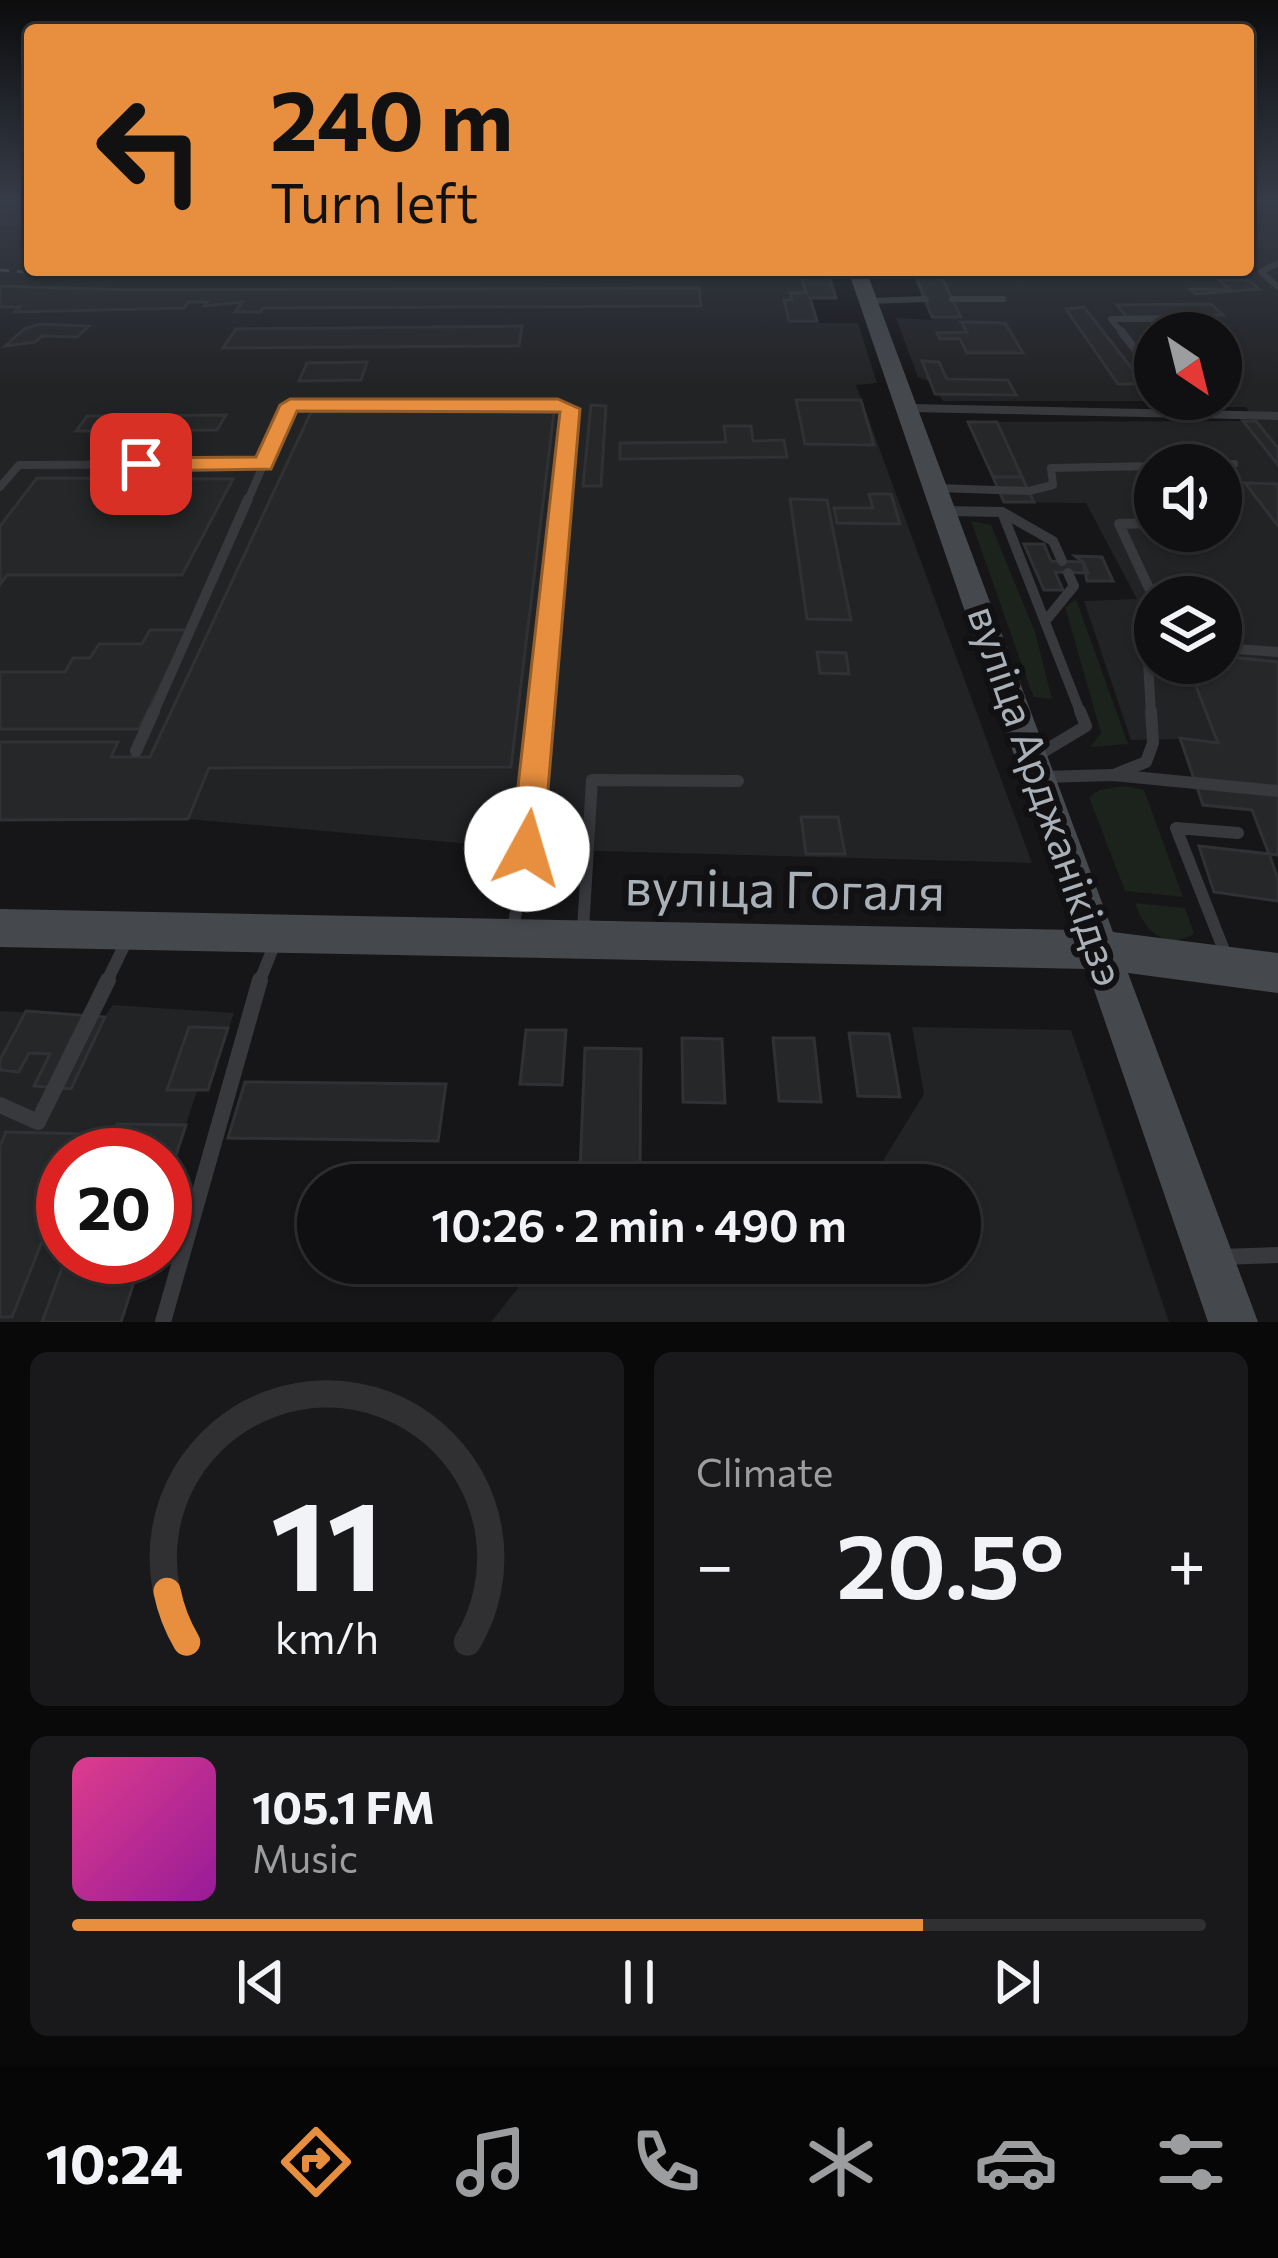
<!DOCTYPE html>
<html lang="en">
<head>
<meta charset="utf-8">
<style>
	body { margin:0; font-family:Commissioner,sans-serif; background:#19191b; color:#f1f3f6; height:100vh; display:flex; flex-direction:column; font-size:45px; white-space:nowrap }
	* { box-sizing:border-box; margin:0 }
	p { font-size:39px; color:#9c9d9f }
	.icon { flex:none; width:66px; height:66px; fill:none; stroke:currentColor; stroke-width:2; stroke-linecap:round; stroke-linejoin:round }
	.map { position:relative; height:1322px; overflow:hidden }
	.side { display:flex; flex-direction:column; gap:30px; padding:30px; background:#09090a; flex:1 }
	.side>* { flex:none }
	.banner { position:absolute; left:24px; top:24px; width:1230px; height:252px; border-radius:12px; box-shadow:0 3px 9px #0004,0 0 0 3px #303032; background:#e78f3e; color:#111; overflow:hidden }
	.needle { width:78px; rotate:145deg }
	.buttons { position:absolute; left:1134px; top:312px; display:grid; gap:24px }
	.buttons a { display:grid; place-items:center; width:108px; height:108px; border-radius:50%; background:#101012; box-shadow:0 3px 9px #0004,0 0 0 3px #303032; font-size:60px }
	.speed { position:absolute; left:36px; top:1128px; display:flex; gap:24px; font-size:60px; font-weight:700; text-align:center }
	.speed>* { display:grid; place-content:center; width:156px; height:156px; border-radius:50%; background:#101012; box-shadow:0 3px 9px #0004,0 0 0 3px #303032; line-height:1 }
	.speed .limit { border:18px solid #d22; background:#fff; color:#111 }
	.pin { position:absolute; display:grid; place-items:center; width:102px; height:102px; color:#fff; margin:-51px; border-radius:24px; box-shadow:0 6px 18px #0006 }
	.me { position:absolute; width:132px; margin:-66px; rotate:6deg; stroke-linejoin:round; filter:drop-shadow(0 0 9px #0008) }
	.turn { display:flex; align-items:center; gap:42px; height:252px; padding:0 48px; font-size:54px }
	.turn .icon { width:156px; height:156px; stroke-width:2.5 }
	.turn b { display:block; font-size:84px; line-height:102px }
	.big { font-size:90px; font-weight:600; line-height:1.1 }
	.side .tile { flex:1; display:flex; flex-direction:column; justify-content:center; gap:18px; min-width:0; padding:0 42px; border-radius:18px; background:#19191b }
	.side .dial { align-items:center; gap:0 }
	.dial svg { height:312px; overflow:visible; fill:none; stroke:#303032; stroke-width:7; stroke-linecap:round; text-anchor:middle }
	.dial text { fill:#f1f3f6; stroke:none }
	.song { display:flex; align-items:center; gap:36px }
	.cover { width:144px; height:144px; border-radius:18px; background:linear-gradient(135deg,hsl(330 70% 55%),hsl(300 70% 35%)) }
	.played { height:12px; border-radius:6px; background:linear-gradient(90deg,#e78f3e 75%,#303032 75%) }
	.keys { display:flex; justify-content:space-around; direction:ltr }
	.heat { display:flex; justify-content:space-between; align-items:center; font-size:66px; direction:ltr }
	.side .tiles { flex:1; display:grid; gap:30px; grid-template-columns:1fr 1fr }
	.tile:last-child { grid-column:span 2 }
	.trip { position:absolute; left:297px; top:1164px; width:684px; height:120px; border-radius:60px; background:#101012; box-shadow:0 3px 9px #0004,0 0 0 3px #303032; font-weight:600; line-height:120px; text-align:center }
	.tabs { display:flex; height:192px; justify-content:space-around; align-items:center; background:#060607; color:#9c9d9f }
	.tabs .icon { width:84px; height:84px }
	.tabs .active { color:#e78f3e }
	.tabs b { font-size:54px; color:#f1f3f6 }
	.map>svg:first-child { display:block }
	.built { fill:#222325; fill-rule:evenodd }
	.green { fill:#1c221c }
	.building { fill:#262729; stroke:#303134; stroke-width:3 }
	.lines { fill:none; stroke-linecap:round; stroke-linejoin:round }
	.lane-far4 { stroke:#37393d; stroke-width:6 }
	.lane-far3 { stroke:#37393d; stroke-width:8 }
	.lane-far2 { stroke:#37393d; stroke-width:10 }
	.lane-far1 { stroke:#37393d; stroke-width:12 }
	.lane { stroke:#37393d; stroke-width:16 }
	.secondary { fill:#45484c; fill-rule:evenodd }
	.rail { stroke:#4a4d51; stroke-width:3; stroke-dasharray:9 8; stroke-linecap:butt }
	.route { fill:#e78f3e; stroke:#965d28; stroke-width:3 }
	.labels { text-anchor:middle; stroke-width:12; stroke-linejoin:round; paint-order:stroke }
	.street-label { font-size:42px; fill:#a9b0b7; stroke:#111113 }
	.near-street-label { font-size:51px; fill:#a9b0b7; stroke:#111113 }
</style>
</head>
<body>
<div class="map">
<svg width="1278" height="1322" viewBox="0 0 1278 1322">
	<rect width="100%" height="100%" fill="#161618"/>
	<path class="built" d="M0 201H30V270H827L836 298H811L818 323H858L877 383 856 385 1032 863 527 849 188 819 0 820Z
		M1248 201 1278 204V855L1269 854 1252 811 1203 805 1180 739 1131 740 1084 601 1137 599 1086 503 1004 502 968 422 1255 421 1246 407H1199L1193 401H943L929 381 918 377 896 318 933 320 913 270H1248ZM1155 333H1221V399H1155ZM1155 465H1221V531H1155ZM1155 597H1221V663H1155Z
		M113 1005 234 1013 208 1090 197 1091 165 1188V1155H63V1257H142L121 1322H0V1011L104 1017Z
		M912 1027 1071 1030 1169 1322H491L533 1269 562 1263H960V1185H868L924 1094Z"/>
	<path class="green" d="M971 521 991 525 1035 632 1052 699 1034 697 1030 688Z
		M1076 599 1128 744 1090 747 1101 733 1065 607Z
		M1125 786 1144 790 1183 897 1125 891 1089 797 1099 790Z
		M1135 903 1185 908 1194 934C1164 951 1144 930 1135 903Z"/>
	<path class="building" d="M0 210 30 214V224H0Z
		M33 270H256H244L240 276Z
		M270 270H565L268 274Z
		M827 270 836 298H810L817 321H789L784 300H792L790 293H806L800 271Z
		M913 270H938L961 317H932Z
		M1219 280H1248L1259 289 1196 294 1190 289H1229Z
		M0 286 133 290 699 288 701 306 263 308 260 312H235L242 302 204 306 207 302H189L184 308 15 312 20 307H0Z
		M1211 304 1223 315 1127 317 1117 305Z
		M1084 307 1144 384H1118L1066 309Z
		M961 322 1005 323 1023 353H967L960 339H940L937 333 967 332Z
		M40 324 89 326 77 337 42 336 35 342 5 346 24 329Z
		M522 326 519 346 223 348 236 329Z
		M922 361 939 362 947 379 1008 380 1016 395 935 394Z
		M367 362 361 380 299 381 307 363Z
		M796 400H861L874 445 805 444Z
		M591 405 606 406 601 486H583Z
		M311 412H554L511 767 209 768 188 819 0 820V742H118L111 757H150Z
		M226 415 217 430 76 431 87 416Z
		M1243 421H1256L1278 448V465Z
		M968 422H997L1022 477H993Z
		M724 426H751L753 441 784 440 787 457 620 459V443L726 442Z
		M993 477H1022L1034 502H1004Z
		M37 478 233 479 182 575H7L0 585V526Z
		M1245 483 1278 484V526Z
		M869 494H891L900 524 837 523 834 508H873Z
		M790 499 827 500 851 620 807 619Z
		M1024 544H1044L1051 561 1083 562 1088 573 1055 572 1063 590H1044Z
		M1075 556 1102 557 1113 581H1087L1083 562Z
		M150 630H188L139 729H0V672H65L73 658H90L99 644H142Z
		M817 652 846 653 849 674 820 673Z
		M1221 656 1278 662V855L1269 854 1252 810 1203 805 1180 738 1218 743 1187 663H1221Z
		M801 817H838L845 854H806Z
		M1199 846 1269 854 1278 879V901L1214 892Z
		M26 1011 105 1017 71 1089 34 1086 50 1054 29 1053 19 1072 0 1070V1060Z
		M189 1027 228 1028 208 1090H167Z
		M526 1030H566L562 1085 520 1084Z
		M849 1033 889 1034 900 1097 858 1096Z
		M682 1038 722 1039 725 1103 683 1102Z
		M773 1038H814L821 1102 779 1101Z
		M585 1048 641 1049 640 1172H580Z
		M245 1082 446 1084 438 1141 228 1138Z
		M117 1124 186 1125 165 1188V1155H105Z
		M6 1132 85 1134 76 1155H63V1189L12 1317H0V1146Z
		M66 1257H142L121 1322H42Z"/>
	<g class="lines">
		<path class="lane-far4" d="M1278 263 1261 272 1278 287
			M952 299H1003
			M869 301 926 299
			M1123 334 1111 319H1212"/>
		<path class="lane-far3" d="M1121 331 1155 375
			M1174 399 1186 413
			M910 408 1278 416
			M1177 465 1234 464
			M0 487 19 465 263 464
			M938 488 1029 491 1053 485 1051 468 1155 466
			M247 502 290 405H558L570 409 561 502"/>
		<path class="lane-far2" d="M946 511 1002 512 1081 714
			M1002 512 1053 541 1062 561
			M1155 523 1119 524 1155 601
			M1047 619 1074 586 1068 573
			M1221 648 1278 652
			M153 714 248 499
			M540 714 561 499
			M1151 714 1148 662 1155 655"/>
		<path class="lane-far1" d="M136 751 154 711
			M1036 756 1086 726 1080 711
			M1116 774 1146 762 1153 743 1151 711
			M1043 777 1113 775 1278 791
			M513 929 527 849 541 711
			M583 930 592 780 738 781
			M1227 958 1176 828 1238 833
			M106 983 127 940
			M259 983 275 943"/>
		<path class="lane" d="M0 1105 38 1122 108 980
			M1221 1257 1278 1255
			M163 1322 260 980"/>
		<path class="secondary" d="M848 270H866L1113 932 1278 953V993L1128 973 1258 1322H1208L1087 969 0 947V909L1074 930Z"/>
		<path class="rail" d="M3 201 30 204
			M0 270 82 277 712 274"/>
	</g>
	<linearGradient id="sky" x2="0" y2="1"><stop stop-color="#0c0c0d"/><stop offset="0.52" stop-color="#363c48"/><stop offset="1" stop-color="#363c48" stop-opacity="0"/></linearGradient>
	<rect width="1278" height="386" fill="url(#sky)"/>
	<path class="route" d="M558 399 580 409 543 849 539 860 527 864 516 860 511 849 560 412 297 411 271 469 141 471 130 464 141 458 256 457 280 405 290 399Z"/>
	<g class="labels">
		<g class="street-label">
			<text transform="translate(1046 796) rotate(71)" y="15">вуліца Арджанікідзэ</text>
		</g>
		<g class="near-street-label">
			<text transform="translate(785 890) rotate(1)" y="18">вуліца Гогаля</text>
		</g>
	</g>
</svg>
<div class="buttons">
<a><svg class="needle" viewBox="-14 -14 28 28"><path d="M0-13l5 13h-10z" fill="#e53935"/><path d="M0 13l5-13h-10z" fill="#9c9d9f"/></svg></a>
<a><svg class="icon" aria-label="sound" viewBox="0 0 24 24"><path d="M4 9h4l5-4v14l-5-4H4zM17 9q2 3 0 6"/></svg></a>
<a><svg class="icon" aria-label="layers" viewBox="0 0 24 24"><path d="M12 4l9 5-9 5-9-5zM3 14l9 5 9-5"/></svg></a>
</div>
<div class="speed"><div class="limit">20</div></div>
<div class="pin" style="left:141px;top:464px;background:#d93025"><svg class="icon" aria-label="arrive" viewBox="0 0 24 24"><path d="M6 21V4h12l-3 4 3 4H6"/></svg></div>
<svg class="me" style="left:527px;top:849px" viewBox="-20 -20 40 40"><circle r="19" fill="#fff"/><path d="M0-13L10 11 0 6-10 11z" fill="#e78f3e"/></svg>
<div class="trip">10:26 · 2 min · 490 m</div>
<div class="banner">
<div class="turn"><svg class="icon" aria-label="left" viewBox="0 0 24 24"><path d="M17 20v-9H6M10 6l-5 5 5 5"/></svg><div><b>240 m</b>Turn left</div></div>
</div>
</div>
<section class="side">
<div class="tiles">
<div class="tile dial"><svg viewBox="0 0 100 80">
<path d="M14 69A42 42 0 1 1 86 69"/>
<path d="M14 69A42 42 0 0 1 9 56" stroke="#e78f3e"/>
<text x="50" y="56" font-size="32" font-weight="700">11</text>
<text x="50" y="72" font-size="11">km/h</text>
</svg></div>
<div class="tile"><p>Climate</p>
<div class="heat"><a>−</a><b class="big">20.5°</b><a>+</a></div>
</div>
<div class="tile">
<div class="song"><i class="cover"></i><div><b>105.1 FM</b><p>Music</p></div></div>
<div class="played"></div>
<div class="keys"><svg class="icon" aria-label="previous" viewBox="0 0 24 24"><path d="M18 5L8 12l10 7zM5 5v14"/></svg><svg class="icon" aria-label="pause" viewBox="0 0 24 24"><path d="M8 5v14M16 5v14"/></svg><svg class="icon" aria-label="next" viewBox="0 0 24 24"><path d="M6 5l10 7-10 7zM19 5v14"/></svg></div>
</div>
</div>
</section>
<nav class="tabs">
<b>10:24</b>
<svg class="icon active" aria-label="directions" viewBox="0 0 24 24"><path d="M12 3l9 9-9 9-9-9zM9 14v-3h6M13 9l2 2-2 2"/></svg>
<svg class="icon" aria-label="music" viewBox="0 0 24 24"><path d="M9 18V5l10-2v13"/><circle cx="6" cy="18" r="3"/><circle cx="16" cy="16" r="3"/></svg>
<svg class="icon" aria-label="phone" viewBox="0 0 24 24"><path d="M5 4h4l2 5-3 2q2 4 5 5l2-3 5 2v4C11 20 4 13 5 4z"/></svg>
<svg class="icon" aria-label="climate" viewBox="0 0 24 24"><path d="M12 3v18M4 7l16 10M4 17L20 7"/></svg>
<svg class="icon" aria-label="car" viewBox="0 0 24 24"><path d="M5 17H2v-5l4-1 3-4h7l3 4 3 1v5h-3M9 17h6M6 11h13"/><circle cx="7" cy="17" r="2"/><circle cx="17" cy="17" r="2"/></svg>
<svg class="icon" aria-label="filters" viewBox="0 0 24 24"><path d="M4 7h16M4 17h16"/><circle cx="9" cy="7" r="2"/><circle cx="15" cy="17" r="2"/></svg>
</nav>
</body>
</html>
